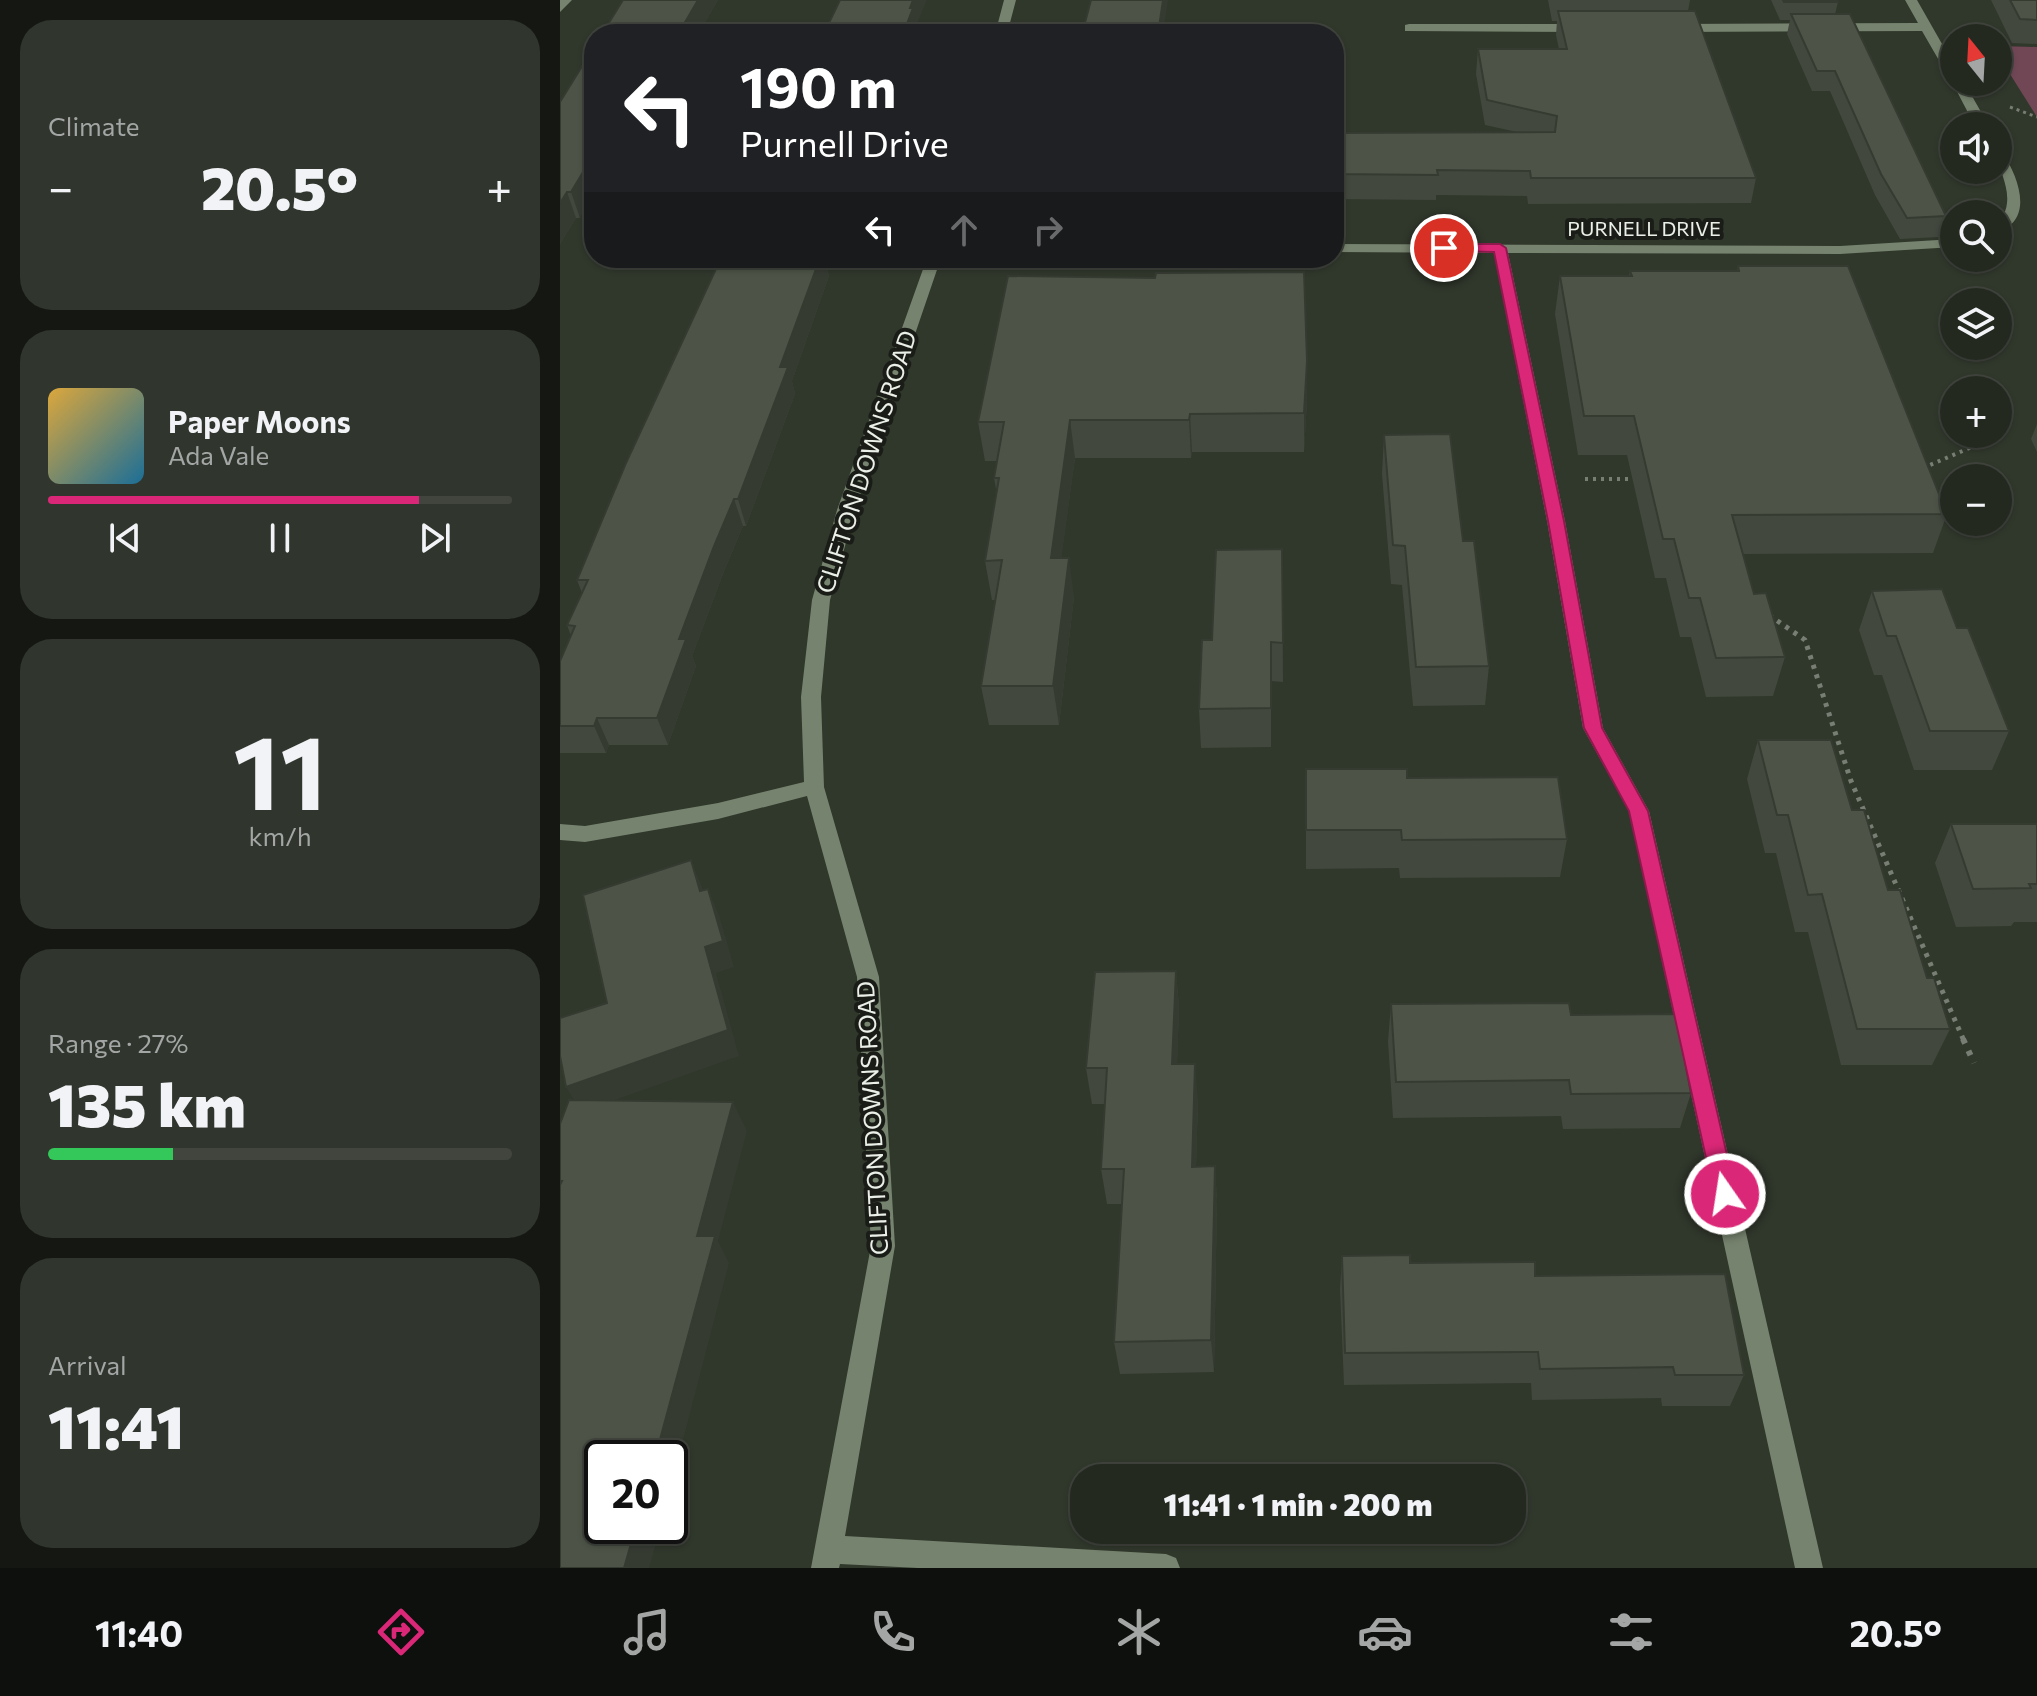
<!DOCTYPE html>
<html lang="en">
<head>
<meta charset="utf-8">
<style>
	body { margin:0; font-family:Commissioner,sans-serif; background:#30352d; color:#f1f3f6; height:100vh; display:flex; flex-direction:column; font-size:30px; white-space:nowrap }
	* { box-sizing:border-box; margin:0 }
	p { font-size:26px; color:#a3a6a5 }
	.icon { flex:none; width:44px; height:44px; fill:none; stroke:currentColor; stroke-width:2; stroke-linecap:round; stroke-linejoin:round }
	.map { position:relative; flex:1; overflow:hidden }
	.details { display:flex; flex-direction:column; gap:20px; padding:20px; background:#141712; width:560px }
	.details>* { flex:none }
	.hud { position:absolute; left:24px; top:24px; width:760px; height:244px; border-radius:32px; box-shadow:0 2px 6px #0004,0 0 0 2px #41453e; background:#202124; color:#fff; overflow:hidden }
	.needle { width:52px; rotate:342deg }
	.controls { position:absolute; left:1380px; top:24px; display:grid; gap:16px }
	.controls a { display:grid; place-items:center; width:72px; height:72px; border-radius:50%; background:#242920; box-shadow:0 2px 6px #0004,0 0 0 2px #41453e; font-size:40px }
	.speed { position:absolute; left:24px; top:1440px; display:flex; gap:16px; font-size:40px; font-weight:700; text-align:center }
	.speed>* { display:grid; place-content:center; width:104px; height:104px; border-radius:50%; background:#242920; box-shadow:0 2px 6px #0004,0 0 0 2px #41453e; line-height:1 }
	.speed .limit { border:4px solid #111; border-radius:12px; background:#fff; color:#111 }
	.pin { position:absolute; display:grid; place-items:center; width:68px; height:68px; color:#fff; margin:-34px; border:4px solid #fff; border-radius:50%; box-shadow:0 2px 8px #0007 }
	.me { position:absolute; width:88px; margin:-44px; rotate:347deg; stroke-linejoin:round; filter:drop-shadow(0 0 6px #0008) }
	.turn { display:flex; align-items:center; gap:28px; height:168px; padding:0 24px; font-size:36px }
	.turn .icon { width:104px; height:104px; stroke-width:2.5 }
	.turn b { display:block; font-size:56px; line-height:68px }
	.lanes { display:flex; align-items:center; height:76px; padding:0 24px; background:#0003; justify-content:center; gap:40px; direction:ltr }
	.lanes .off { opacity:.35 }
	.big { font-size:60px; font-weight:800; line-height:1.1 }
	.details .widget { flex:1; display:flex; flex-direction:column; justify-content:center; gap:12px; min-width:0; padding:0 28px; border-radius:32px; background:#30352d }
	.details .dial { align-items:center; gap:0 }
	.dial b { font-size:104px; line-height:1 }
	.song { display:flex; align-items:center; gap:24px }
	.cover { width:96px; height:96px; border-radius:12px; background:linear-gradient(135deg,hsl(40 70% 55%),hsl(200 70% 35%)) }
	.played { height:8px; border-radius:4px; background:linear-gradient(90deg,#db2777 80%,#41453e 80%) }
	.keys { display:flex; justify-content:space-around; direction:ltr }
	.heat { display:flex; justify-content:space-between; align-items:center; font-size:44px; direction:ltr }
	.charge { height:12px; border-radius:6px; background:linear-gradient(90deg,#34c759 27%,#41453e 0) }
	.trip { position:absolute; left:510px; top:1464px; width:456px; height:80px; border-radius:32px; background:#242920; box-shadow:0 2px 6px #0004,0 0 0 2px #41453e; font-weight:800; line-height:80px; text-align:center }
	.menu { display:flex; height:128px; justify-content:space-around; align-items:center; background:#0e100d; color:#a3a6a5 }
	.menu .icon { width:56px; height:56px }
	.menu .selected { color:#db2777 }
	.menu b { font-size:36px; color:#f1f3f6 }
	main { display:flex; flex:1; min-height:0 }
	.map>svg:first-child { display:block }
	.green { fill:#714756 }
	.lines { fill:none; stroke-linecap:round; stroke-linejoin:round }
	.path-far3 { stroke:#787e74; stroke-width:3; stroke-dasharray:3 4; stroke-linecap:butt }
	.path-far2 { stroke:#787e74; stroke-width:4; stroke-dasharray:3 5; stroke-linecap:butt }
	.path-far1 { stroke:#787e74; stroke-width:5; stroke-dasharray:4 6; stroke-linecap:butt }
	.path { stroke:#787e74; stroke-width:6; stroke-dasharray:5 8; stroke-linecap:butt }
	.minor { fill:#76836e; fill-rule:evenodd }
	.wall { fill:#42483d }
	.shaded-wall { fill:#363b32 }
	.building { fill:#4d5447; stroke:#363b32; stroke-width:2 }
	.route { fill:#db2777; stroke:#8e194d; stroke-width:2 }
	.labels { text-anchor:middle; stroke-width:8; stroke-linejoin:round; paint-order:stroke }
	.far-street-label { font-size:20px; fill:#eaefe7; stroke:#1a1d17 }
	.street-label { font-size:24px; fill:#eaefe7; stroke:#1a1d17 }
</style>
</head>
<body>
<main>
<section class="details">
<div class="widget"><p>Climate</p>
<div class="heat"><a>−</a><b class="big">20.5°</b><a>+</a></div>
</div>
<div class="widget">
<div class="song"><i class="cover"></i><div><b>Paper Moons</b><p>Ada Vale</p></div></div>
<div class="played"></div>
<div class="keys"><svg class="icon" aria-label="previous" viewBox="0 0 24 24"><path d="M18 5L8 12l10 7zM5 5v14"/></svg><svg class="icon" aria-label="pause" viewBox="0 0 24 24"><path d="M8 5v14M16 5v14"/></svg><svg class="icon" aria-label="next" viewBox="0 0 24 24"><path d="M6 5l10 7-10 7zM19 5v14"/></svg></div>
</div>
<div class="widget dial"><b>11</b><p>km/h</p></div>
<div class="widget"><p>Range · 27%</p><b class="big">135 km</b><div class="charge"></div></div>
<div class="widget"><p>Arrival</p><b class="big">11:41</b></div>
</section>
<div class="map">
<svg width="1477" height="1568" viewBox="0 0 1477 1568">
	<rect width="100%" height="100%" fill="#30372b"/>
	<path class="green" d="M1438 46 1477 47V117L1438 55Z"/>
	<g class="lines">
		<path class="path-far3" d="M1450 107 1477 117"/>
		<path class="path-far2" d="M1363 468 1435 437 1434 434
			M1025 479H1079"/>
		<path class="path-far1" d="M1209 615 1245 640 1291 781 1404 1041"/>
		<path class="path" d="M1403 1039 1414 1063"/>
		<path class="minor" d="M0 0H12L0 12Z
			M444 0H456L447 34H435Z
			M1345 0H1357L1394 65V82H1404L1429 126H1415L1392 82 1393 80 1388 76 1362 31 1115 32 1109 28 1115 24 1358 23Z
			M849 24H1023L1029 28 1023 32 845 31V25Z
			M1438 152 1443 153C1458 177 1475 219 1438 232 1438 220 1446 215 1447 203 1449 185 1438 170 1438 152Z
			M1394 239V247L1280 254 948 253 1005 521 1043 728 1089 811 1263 1568H1235L1069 811 1023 728 987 521 934 253 774 252V244L1280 246Z
			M367 258H381L295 510 270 600 261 697 264 787 319 977 335 1246 285 1536 606 1554 616 1558 620 1568H358L280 1564 279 1568H251L311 1246 297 977 247 796 158 819 25 842 0 840V824L25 826 158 803 244 782 241 697 252 600 277 510Z"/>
	</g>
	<path class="wall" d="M158 0 138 34H42Z
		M988 0H1130L1128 11 1196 178 1191 203 968 204 967 196 876 195V200L774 199V133L957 132 925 125 916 74 918 49H999L996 35 997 21H992Z
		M1211 0H1277L1278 2 1275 14 1386 216 1379 237 1340 239 1315 195 1270 91H1252L1227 34 1230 20H1220Z
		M1431 0H1477V44L1452 43Z
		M268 25 356 26 357 32 356 34H270Z
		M0 102 20 218H16L0 244Z
		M1178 266 1387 514 1373 553 1183 554 1194 594 1225 657 1213 696 1146 697 1131 637H1120L1106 578H1095L1067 455H1018L995 314 1000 276H1069L1070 271H1177Z
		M267 268 269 276 232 381 235 394 186 526H183L163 574 132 656 136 666 108 745H49L46 753H0V661L11 636 7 625 22 593 17 580Z
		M747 400 744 452H632L631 458H515L501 558 514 597 499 725H429L421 686 436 600H432L425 561 437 494 434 478 437 461H425L418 422Z
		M1477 424V452L1471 439Z
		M824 435 903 541 929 666 925 705 853 706 842 585 831 584 822 474Z
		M722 549 723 682 711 681V747L641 748 639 709 652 640Z
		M1312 591 1397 628 1449 731 1432 770H1354L1322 675H1314L1299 630Z
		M1198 740 1292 810 1390 1029 1372 1065H1281L1248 932H1235L1216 853H1205L1187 779Z
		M746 769 847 778 1007 839 1000 877 840 878 839 868 746 869Z
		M1391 824H1477V922H1454L1451 926 1396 927 1375 863Z
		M616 971 619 1008 617 1064 638 1100 636 1167 655 1166 657 1201 654 1372 560 1374 554 1342 562 1204H547L541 1169 545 1104H532L526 1068Z
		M831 1004 1011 1015 1131 1093 1120 1128 1003 1129 1001 1116 833 1118 828 1041Z
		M782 1256 975 1276 1184 1375 1170 1406H1102L1101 1398 972 1400 971 1383 784 1385 780 1289Z"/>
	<path class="shaded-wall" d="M138 0H158L138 34H126L124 24Z
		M353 0H367L356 26V34H343L350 8Z
		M603 0H608L603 34H598Z
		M112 24 115 34H106Z
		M34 154V193L20 218 11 192Z
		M7 192 16 218 0 244V203Z
		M260 258H271L267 268 269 276 232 381 235 394 186 526 178 499 220 367Z
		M747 361V400L744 452V413Z
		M630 414 632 452 631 458 629 420Z
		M510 420 515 458 496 598 491 558Z
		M174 499 183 526 163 574 132 656 136 666 108 745 97 718 119 639 154 546Z
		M509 558 514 597 499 725 493 686Z
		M37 718 49 745 46 753 34 726Z
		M131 860 142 887 151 917 140 891Z
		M148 889 159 915 174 967 156 973 179 1056 21 1112 6 1087 145 947Z
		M616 971 619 1008 616 1100 612 1064Z
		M635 1064 638 1100 635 1201 632 1167Z
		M173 1102 187 1131 158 1241 169 1263 110 1490V1458H95L137 1236Z
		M655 1166 657 1201 654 1372 651 1340Z
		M76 1526H101L89 1568H64Z"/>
	<path class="building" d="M63 0H138L124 24H112L106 34H42Z
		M280 0H353L350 8H353L343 34H281L285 26 268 25Z
		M531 0H603L598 34H522Z
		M1223 0H1277L1278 2H1224Z
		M1450 0H1477V20L1460 19Z
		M998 11H1135L1196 178H971L970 171 877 170 878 175 774 174V133L995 132 997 116 927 100 918 49H1007Z
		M1231 14H1290L1386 216 1347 218 1321 174 1275 71H1257Z
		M34 47V154L11 192H7L0 203V102Z
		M161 258H260L220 367H228L178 499H174L154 546 119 639H126L97 718H37L34 726H0V661L15 626 7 625 28 580H17L66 463Z
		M1178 266H1288L1387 514 1172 515 1194 594 1206 593 1225 657 1156 658 1140 598H1129L1114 539H1103L1074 416H1024L1000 276H1072L1070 271H1179Z
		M744 272 747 361 744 413 630 414 629 420H510L491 558H509L493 686H421L442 560 425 561 439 478H434L444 422H418L448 276 595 278 596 273Z
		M890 434 903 541H914L929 666 856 667 845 546 833 545 824 435Z
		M722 549 723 643 711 642V708L639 709 642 640H652L656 550Z
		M1382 589 1397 628H1408L1449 731H1370L1336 636H1327L1312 591Z
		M1198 740H1271L1292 810H1304L1328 890H1340L1367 978H1374L1390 1029H1297L1262 894 1248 895 1228 815H1217Z
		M746 769H847V778L998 777 1007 839 842 840 841 830H746Z
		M1391 824H1477V884H1469L1471 888 1413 889Z
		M131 860 140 891 148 889 163 941 145 947 168 1030 6 1087 0 1056V1018L47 1003 23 895Z
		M616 971 612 1064H635L632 1167 655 1166 651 1340 554 1342 564 1169H541L547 1068H526L535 972Z
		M1009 1003 1011 1015 1116 1014 1131 1093 1011 1094 1009 1080 836 1082 831 1004Z
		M9 1100 173 1102 137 1236H155L95 1458H42V1526H76L64 1568H0V1185L2 1181H0V1124Z
		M850 1255V1263L975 1262V1276L1165 1274 1184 1375H1115L1113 1367 980 1369 978 1352 785 1353 782 1256Z"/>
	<path class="route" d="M884 244H940L946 248 1004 521 1042 728 1088 811 1176 1194 1172 1201 1165 1204 1157 1201 1154 1194 1069 811 1024 728 988 521 934 252 880 251V246Z"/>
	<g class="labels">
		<g class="far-street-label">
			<text x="1084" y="236">PURNELL DRIVE</text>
		</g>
		<g class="street-label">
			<text transform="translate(307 462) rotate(-72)" y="8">CLIFTON DOWNS ROAD</text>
			<text transform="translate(313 1118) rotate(-93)" y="8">CLIFTON DOWNS ROAD</text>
		</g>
	</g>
</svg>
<div class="controls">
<a><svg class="needle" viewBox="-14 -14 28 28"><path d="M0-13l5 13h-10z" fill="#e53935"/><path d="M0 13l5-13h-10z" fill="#a3a6a5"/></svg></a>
<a><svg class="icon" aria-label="sound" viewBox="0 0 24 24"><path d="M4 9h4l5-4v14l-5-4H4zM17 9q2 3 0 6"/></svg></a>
<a><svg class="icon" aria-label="search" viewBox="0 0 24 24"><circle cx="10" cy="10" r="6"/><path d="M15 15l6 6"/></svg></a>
<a><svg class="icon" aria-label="layers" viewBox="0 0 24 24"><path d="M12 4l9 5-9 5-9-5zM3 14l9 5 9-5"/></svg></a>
<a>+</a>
<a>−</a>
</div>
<div class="speed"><div class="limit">20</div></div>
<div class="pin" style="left:884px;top:248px;background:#d93025"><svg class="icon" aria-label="arrive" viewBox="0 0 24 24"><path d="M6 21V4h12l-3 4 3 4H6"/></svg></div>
<svg class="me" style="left:1165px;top:1194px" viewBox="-20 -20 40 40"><circle r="17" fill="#db2777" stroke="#fff" stroke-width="3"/><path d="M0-11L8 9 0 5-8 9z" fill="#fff"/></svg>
<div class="trip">11:41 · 1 min · 200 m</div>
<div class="hud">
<div class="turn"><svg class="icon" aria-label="left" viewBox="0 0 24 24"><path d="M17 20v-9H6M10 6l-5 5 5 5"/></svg><div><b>190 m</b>Purnell Drive</div></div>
<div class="lanes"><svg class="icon" aria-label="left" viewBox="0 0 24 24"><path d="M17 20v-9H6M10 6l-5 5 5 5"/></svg><svg class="icon off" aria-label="ahead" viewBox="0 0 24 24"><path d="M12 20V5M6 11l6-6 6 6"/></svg><svg class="icon off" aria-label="right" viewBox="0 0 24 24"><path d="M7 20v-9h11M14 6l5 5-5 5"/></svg></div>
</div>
</div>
</main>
<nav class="menu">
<b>11:40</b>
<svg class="icon selected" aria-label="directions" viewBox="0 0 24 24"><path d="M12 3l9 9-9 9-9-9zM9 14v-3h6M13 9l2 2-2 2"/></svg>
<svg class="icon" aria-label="music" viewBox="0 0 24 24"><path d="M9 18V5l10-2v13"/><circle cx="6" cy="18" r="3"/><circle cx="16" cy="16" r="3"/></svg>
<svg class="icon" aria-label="phone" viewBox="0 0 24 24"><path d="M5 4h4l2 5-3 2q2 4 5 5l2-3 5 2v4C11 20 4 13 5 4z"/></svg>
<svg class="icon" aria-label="climate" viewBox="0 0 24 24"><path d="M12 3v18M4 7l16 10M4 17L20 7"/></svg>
<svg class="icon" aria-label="car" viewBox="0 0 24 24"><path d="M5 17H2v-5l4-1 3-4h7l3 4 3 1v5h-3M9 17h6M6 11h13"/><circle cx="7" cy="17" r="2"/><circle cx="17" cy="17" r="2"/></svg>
<svg class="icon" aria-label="filters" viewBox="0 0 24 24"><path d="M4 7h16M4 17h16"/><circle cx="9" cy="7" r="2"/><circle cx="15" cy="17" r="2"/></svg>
<b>20.5°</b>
</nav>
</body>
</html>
